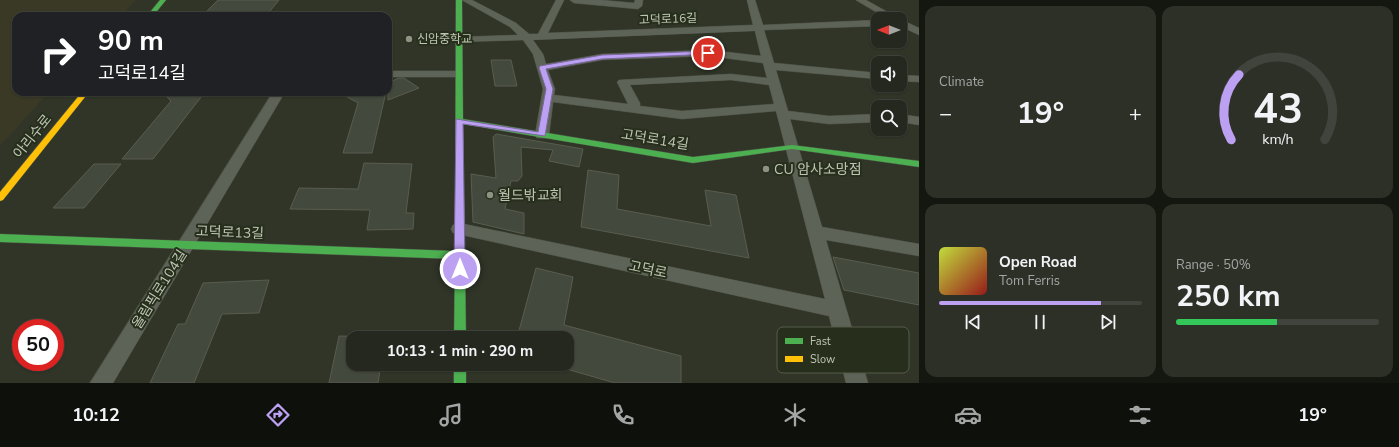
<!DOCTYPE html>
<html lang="en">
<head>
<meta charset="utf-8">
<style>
	body { margin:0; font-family:"Nunito Sans","Noto Sans KR",sans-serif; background:#2c3027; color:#f1f3f6; height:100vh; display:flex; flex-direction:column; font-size:15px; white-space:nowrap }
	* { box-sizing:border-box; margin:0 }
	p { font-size:13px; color:#a3a6a4 }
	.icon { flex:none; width:22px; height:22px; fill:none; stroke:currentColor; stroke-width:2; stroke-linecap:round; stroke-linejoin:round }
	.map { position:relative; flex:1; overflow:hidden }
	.sheet { display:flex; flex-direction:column; gap:6px; padding:6px; background:#141610; width:480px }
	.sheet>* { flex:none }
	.hud { position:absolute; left:12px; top:12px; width:380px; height:84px; border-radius:12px; box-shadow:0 1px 3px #0004,0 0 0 1px #41443c; background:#202124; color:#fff; overflow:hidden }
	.needle { width:26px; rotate:270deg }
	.tools { position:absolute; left:871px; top:12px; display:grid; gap:8px }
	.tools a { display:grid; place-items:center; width:36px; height:36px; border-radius:8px; background:#24281e; box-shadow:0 1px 3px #0004,0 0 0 1px #41443c; font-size:20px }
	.speed { position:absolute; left:12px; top:319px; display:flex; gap:8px; font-size:20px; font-weight:700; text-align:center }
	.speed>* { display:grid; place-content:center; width:52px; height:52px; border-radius:50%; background:#24281e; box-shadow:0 1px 3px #0004,0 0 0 1px #41443c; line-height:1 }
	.speed .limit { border:6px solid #d22; background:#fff; color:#111 }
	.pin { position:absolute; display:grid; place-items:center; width:34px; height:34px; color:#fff; margin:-17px; border:2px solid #fff; border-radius:50%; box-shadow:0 1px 4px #0007 }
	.me { position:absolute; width:44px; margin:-22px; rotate:0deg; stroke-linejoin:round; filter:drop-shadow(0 0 3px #0008) }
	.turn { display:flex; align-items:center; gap:14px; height:84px; padding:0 20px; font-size:18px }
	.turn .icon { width:52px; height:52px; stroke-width:2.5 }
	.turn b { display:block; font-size:28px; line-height:34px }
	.big { font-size:30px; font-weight:700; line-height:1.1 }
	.sheet .card { flex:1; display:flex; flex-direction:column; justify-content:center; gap:6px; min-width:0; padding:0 14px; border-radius:12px; background:#2c3027 }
	.sheet .dial { align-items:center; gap:0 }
	.dial svg { height:104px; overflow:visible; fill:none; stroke:#41443c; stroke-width:7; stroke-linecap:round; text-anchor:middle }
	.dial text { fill:#f1f3f6; stroke:none }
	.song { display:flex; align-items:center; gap:12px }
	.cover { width:48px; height:48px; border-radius:6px; background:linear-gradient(135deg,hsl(70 70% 55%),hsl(0 70% 35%)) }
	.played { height:4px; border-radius:2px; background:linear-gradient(90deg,#bca0f2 80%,#41443c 80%) }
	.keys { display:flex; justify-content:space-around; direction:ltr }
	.heat { display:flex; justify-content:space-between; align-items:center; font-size:22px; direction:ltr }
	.charge { height:6px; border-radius:3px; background:linear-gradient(90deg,#34c759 50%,#41443c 0) }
	.sheet .tiles { flex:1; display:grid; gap:6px; grid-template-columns:repeat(2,1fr) }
	.trip { position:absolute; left:346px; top:331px; width:228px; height:40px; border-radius:12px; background:#24281e; box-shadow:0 1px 3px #0004,0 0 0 1px #41443c; font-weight:700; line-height:40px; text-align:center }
	.tab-bar { display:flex; height:64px; justify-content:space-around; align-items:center; background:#0e100c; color:#a3a6a4 }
	.tab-bar .icon { width:28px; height:28px }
	.tab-bar .current { color:#bca0f2 }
	.tab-bar b { font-size:18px; color:#f1f3f6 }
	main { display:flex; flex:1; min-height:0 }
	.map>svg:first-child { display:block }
	.green { fill:#3a3925 }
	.building { fill:#44493d; stroke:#585d50 }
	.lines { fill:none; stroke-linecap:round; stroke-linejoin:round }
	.street-casing { stroke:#4d5246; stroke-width:1 }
	.fast-casing { stroke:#4d5246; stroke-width:1 }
	.slow-casing { stroke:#4d5246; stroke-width:1 }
	.street { fill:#5e6358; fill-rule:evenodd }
	.fast { fill:#4caf50; fill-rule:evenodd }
	.slow { fill:#ffc107; fill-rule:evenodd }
	.route { fill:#bca0f2; stroke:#7a689d }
	.poi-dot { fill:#8c9382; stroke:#272f1c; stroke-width:1.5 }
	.labels { text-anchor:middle; stroke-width:4; stroke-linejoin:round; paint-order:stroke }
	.far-street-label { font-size:12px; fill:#bdc6b2; stroke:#272f1c }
	.far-poi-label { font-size:12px; fill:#bdc6b2; stroke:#272f1c; text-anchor:start }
	.street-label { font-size:14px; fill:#bdc6b2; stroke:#272f1c }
	.poi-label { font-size:14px; fill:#bdc6b2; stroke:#272f1c; text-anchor:start }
	.key { fill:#272f1c; stroke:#545c49; stroke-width:1 }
	.key-label { font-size:11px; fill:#bdc6b2 }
</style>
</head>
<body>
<main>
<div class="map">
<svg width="919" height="383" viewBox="0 0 919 383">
	<rect width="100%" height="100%" fill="#303528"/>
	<path class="green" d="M0 0H136L121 16H16V92H49L0 146Z"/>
	<path class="building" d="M218 0H279L266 16H202Z
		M491 60H511L517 86H495Z
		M399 78H404L419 88 388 100V83Z
		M162 92H205L153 159H122L171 101Z
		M338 92H386L372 153H343L358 103Z
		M496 134 583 149 579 167 549 161 553 150 521 147 522 176 518 181H511L505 209 524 213V234L473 222 471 174 496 178 493 137Z
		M364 163 412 164 406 213H414L413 229 367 230 370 210 290 209 299 188 358 189Z
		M94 164H121L84 208H53Z
		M588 170 619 175 617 209 711 226 705 190 736 195 749 258 581 227Z
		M833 257 919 273V305L844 290Z
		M536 268 573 277 564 325 681 356V383H615L549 364H567V338H517Z
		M269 280 259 313 222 314 194 383H150L178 324H185L203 283Z
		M339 336 385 337V338H353V364H381L378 383H329Z"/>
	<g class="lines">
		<g class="street-casing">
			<path id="street" d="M462 0H472L516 23 529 34H538L556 0H564L548 33 753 25 747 0H755L763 25 878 20V26L764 30 774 63 878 73V79L776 70 788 111 829 116 878 114V122L829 124 790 119 822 227 919 244V256L826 240 868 383H846L829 316 453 233 451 229 453 225 459 223 825 299 776 111 682 119 553 102 549 135 547 138H537L535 135 543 89 533 54 523 40 455 42 453 40 458 37 518 35 510 27ZM755 31 761 56 709 50 602 54 546 64 543 54 533 40ZM709 56 763 63 767 78 731 74 619 80 617 82 628 104 554 95 555 89 548 70 602 60ZM731 80 769 85 774 104 682 111 640 106V103L630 85Z
				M570 0H601L634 3 635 0H643L642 6 638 9 574 3Z
				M856 0H866L900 19H888Z
				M900 19 919 28V35L900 26Z
				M388 71H458L463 74 458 77H388Z
				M900 75 919 76V82L900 81Z
				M273 92H285L113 383H90Z
				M900 114 919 117V125L900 122Z"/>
		</g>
		<g class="fast-casing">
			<path id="fast" d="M160 0H166L153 16H147Z
				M456 0H462L463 119 693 157 792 145 919 161V167L792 149 693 163 463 124 466 338H454L455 259 0 242V234L455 251Z
				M454 364H466V383H454Z"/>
		</g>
		<g class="slow-casing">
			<path id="slow" d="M82 92H89L3 200 0 201V192Z"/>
		</g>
		<use href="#street" class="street"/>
		<use href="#fast" class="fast"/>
		<use href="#slow" class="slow"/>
	</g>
	<path class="route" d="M708 51H711V54L602 59 546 69 553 89 545 136 463 124 465 269 463 272 460 273 456 272 454 269 456 119 538 132 546 89 539 68 540 66 602 55Z"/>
	<g class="poi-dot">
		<circle cx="409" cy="39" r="4"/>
		<circle cx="766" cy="169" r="4"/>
		<circle cx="490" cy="195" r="4"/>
	</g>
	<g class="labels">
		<g class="far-street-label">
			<text transform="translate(668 19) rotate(-2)" y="4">고덕로16길</text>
		</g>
		<g class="far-poi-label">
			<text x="417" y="43">신암중학교</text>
		</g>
		<g class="street-label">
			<text transform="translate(32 136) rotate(-51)" y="5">아리수로</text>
			<text transform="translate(655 139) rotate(9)" y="5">고덕로14길</text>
			<text transform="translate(230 232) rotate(2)" y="5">고덕로13길</text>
			<text transform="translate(648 269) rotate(12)" y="5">고덕로</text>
			<text transform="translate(159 289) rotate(-58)" y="5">올림픽로104길</text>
		</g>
		<g class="poi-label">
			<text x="774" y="174">CU 암사소망점</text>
			<text x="498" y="200">월드밖교회</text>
		</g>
	</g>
	<rect x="777" y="327" width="132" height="46" rx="6" class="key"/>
	<rect x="785" y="338" width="18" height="6" fill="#4caf50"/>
	<rect x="785" y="356" width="18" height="6" fill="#ffc107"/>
	<g class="key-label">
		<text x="810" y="345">Fast</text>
		<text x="810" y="363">Slow</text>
	</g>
</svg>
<div class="tools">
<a><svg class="needle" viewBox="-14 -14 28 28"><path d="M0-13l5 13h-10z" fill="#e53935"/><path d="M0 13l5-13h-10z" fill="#a3a6a4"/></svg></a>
<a><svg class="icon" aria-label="sound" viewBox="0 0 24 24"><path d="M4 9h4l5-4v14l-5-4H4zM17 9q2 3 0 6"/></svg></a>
<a><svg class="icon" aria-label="search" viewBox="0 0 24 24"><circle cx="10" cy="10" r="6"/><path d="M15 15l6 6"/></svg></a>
</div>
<div class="speed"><div class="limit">50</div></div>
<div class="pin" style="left:708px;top:53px;background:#d93025"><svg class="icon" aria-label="arrive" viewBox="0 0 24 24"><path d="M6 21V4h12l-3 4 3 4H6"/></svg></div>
<svg class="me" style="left:460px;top:269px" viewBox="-20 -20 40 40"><circle r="17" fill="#bca0f2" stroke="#fff" stroke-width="3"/><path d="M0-11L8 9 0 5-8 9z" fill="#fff"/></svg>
<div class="trip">10:13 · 1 min · 290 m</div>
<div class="hud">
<div class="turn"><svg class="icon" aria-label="right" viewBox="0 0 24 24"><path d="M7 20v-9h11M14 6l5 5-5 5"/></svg><div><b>90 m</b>고덕로14길</div></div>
</div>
</div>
<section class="sheet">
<div class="tiles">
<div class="card"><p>Climate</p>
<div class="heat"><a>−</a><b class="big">19°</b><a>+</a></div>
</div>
<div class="card dial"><svg viewBox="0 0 100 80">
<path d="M14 69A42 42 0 1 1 86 69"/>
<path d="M14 69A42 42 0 0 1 20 19" stroke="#bca0f2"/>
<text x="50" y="56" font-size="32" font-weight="700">43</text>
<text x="50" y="72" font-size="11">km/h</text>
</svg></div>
<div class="card">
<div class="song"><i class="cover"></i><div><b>Open Road</b><p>Tom Ferris</p></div></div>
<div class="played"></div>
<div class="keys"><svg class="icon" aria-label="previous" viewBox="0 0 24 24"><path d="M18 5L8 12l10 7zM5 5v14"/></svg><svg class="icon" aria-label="pause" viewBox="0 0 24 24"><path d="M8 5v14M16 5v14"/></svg><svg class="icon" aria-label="next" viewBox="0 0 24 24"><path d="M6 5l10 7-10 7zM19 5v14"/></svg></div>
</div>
<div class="card"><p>Range · 50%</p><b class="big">250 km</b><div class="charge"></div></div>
</div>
</section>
</main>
<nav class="tab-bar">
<b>10:12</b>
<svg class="icon current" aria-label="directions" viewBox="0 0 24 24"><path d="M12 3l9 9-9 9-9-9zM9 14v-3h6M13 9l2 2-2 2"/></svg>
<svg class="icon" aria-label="music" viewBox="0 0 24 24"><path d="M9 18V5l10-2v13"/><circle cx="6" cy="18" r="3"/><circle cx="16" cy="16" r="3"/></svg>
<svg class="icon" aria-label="phone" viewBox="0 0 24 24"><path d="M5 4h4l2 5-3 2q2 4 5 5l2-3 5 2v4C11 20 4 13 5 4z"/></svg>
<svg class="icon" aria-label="climate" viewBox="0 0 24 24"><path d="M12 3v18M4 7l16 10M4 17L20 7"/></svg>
<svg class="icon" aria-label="car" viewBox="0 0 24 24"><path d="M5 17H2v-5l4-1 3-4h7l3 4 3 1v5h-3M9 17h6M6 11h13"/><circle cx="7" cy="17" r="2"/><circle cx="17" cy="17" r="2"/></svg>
<svg class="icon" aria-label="filters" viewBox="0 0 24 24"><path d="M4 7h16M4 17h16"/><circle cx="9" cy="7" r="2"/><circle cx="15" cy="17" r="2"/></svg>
<b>19°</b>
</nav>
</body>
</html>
